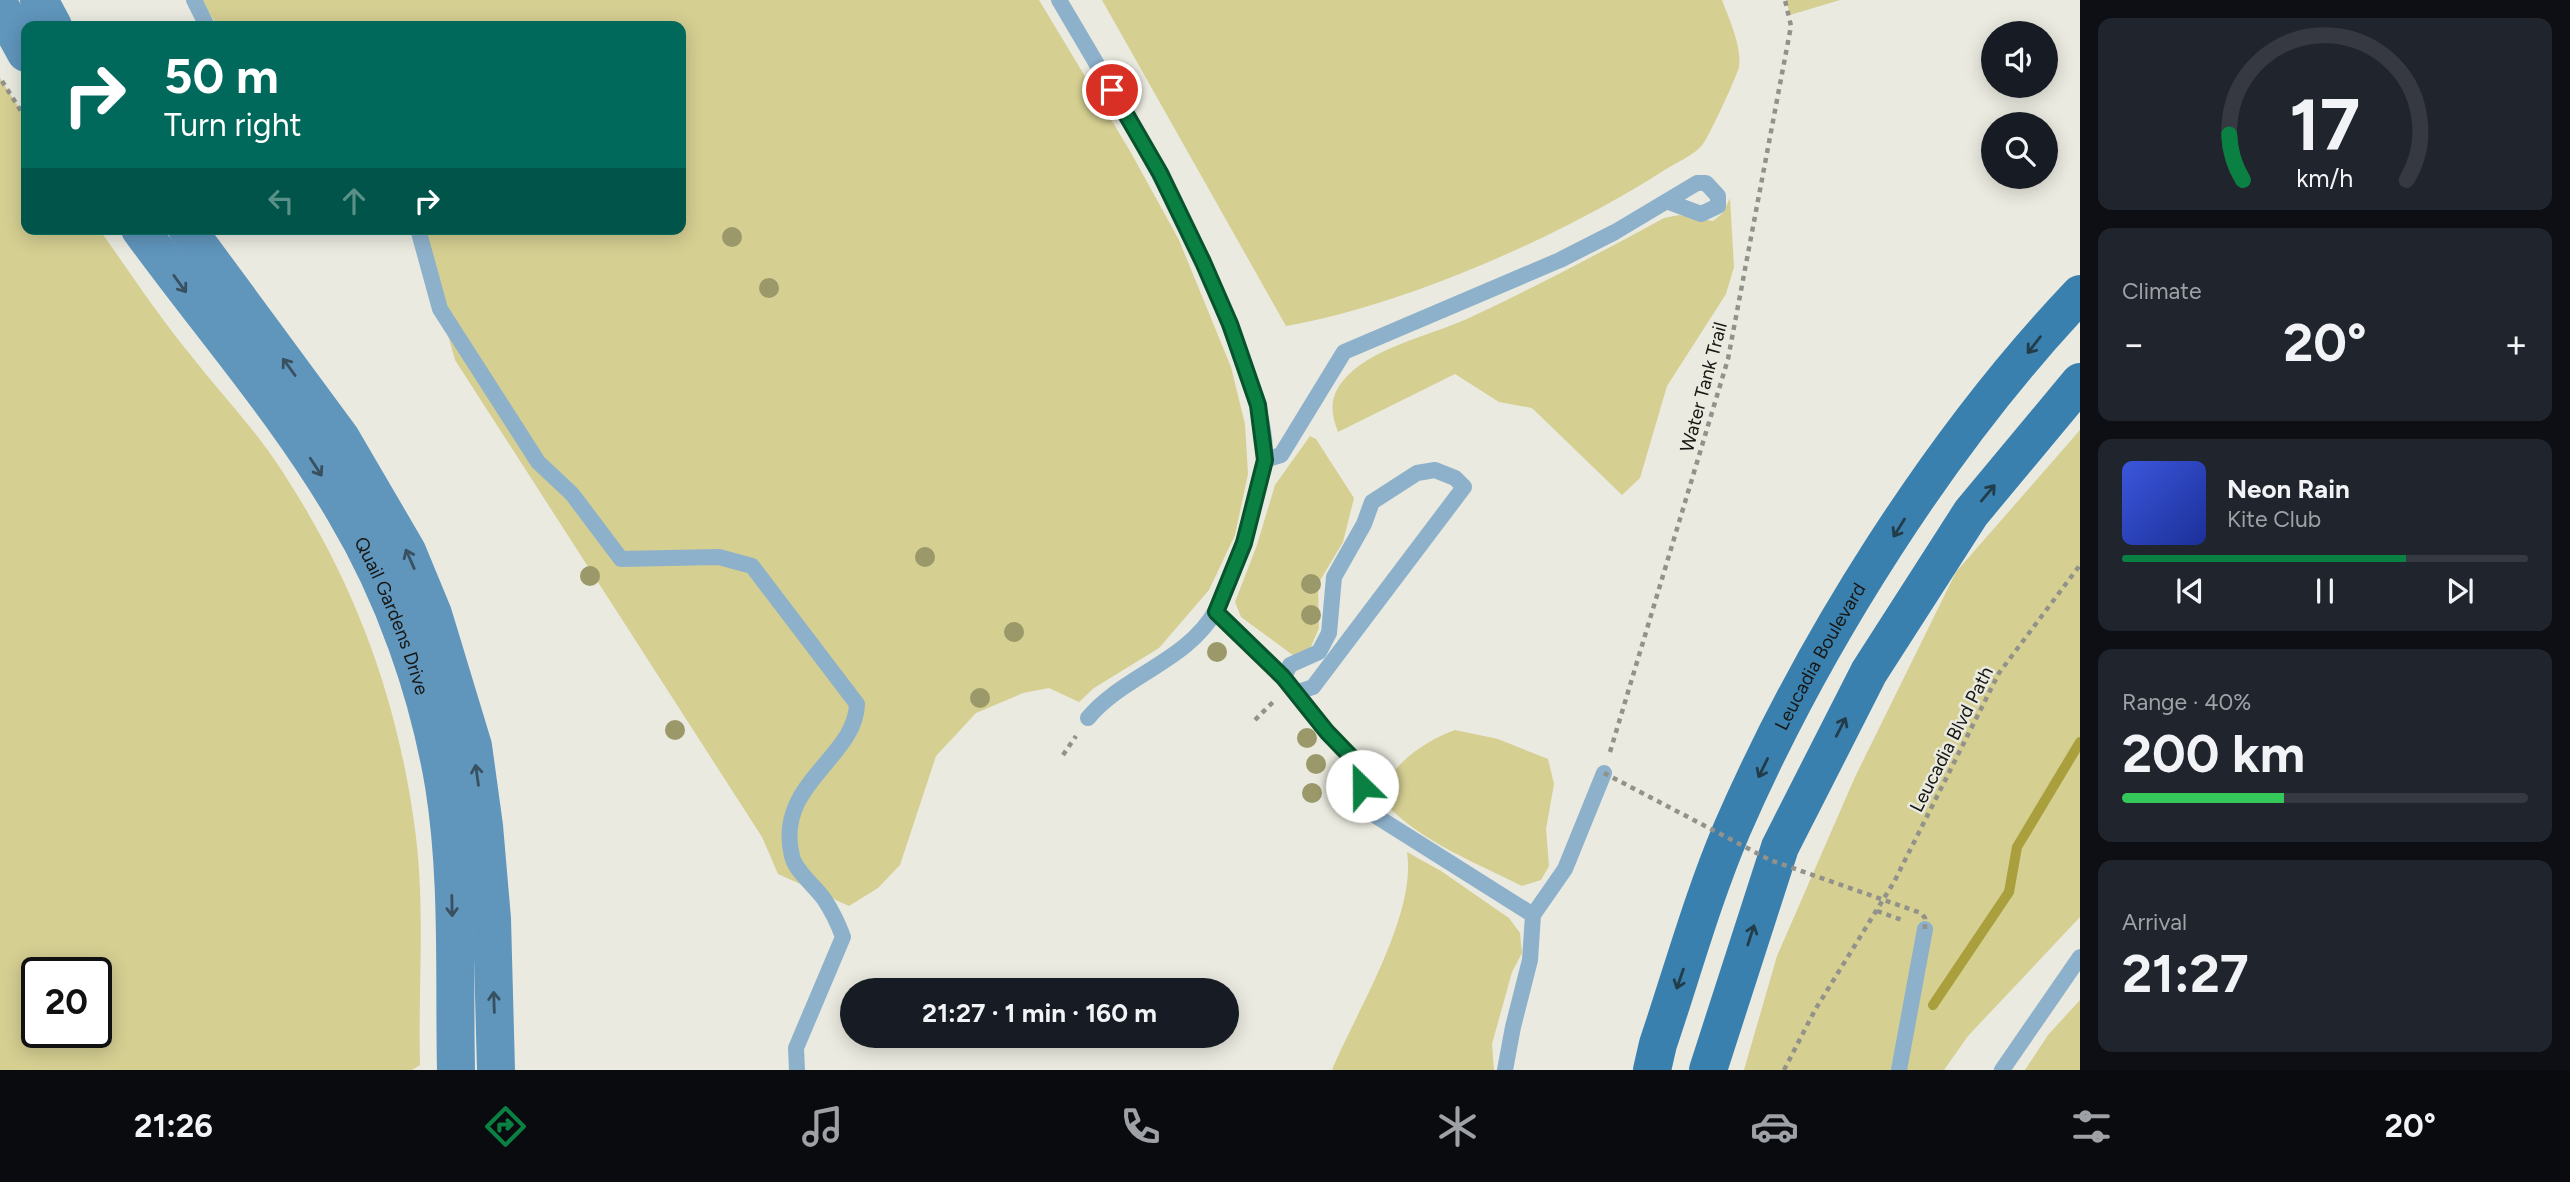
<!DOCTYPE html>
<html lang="en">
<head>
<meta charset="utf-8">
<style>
	body { margin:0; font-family:Figtree,sans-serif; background:#20242c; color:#f1f3f6; height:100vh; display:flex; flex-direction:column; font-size:26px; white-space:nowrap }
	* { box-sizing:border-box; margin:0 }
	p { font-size:23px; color:#9ea1a6 }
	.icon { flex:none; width:38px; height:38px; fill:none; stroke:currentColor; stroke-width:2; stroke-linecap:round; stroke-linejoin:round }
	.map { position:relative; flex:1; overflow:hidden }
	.drawer { display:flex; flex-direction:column; gap:18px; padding:18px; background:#0d0f14; width:490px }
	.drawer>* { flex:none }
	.hud { position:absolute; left:21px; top:21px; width:665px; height:214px; border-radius:14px; box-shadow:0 4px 18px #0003; background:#00695c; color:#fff; overflow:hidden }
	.controls { position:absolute; left:1981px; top:21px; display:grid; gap:14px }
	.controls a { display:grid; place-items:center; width:77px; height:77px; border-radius:50%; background:#171b24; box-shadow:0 4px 18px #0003; font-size:35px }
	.speed { position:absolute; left:21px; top:957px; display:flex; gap:14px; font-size:35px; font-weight:700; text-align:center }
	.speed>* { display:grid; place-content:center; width:91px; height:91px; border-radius:50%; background:#171b24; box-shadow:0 4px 18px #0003; line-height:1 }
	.speed .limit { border:4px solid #111; border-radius:10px; background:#fff; color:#111 }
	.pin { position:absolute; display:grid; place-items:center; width:60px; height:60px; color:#fff; margin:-30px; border:4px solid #fff; border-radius:50%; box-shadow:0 2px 7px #0007 }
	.me { position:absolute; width:77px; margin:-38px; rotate:337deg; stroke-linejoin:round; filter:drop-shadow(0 0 5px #0008) }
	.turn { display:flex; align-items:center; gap:24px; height:147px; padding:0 28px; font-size:32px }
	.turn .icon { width:91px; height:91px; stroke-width:2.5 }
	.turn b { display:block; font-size:49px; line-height:60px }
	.lanes { display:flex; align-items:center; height:66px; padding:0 28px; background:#0003; justify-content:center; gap:35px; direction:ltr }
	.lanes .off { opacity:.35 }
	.big { font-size:52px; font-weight:700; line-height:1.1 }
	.drawer .widget { flex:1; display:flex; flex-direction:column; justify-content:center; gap:10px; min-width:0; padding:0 24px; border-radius:14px; background:#20242c }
	.drawer .dial { align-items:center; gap:0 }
	.dial svg { height:182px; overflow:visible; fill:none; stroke:#363941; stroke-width:7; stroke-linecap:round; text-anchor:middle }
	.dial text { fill:#f1f3f6; stroke:none }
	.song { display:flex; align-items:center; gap:21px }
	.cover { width:84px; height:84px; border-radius:10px; background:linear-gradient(135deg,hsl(230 70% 55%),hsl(230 70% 35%)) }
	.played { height:7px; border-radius:4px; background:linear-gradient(90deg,#0b8043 70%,#363941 70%) }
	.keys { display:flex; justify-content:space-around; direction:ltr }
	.heat { display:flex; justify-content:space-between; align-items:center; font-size:38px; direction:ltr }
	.charge { height:10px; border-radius:5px; background:linear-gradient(90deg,#34c759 40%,#363941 0) }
	.trip { position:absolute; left:840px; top:978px; width:399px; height:70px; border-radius:35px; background:#171b24; box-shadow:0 4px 18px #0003; font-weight:700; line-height:70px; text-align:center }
	.menu { display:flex; height:112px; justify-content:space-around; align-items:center; background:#090b0e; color:#9ea1a6 }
	.menu .icon { width:49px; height:49px }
	.menu .selected { color:#0b8043 }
	.menu b { font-size:32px; color:#f1f3f6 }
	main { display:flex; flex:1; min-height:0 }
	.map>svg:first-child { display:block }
	.green { fill:#d5cf92; fill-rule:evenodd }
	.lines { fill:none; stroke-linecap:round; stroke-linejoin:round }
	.stream { stroke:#a99f3d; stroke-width:10 }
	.path { stroke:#92928b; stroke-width:4.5; stroke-dasharray:5 5; stroke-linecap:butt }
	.lane { stroke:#8eb1cb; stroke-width:16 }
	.secondary { stroke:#6095bc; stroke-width:38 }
	.primary { stroke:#3a80af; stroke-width:38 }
	.path-bridge { stroke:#92928b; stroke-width:4.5; stroke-dasharray:5 5; stroke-linecap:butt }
	.tree { fill:#9b9869 }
	.oneway { stroke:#385060 }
	.oneway2 { stroke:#233c4a }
	.route-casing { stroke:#07532c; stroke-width:18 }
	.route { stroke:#0b8043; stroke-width:12 }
	.labels { text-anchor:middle; stroke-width:5; stroke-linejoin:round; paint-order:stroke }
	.street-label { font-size:19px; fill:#171714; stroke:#eaeae0 }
</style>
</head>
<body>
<main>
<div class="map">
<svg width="2080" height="1070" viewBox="0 0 2080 1070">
	<rect width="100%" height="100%" fill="#eaeae0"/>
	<path class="green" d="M202 0H1039L1130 151 1179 240 1231 367 1245 424 1248 474 1235 535 1209 590 1159 648 1094 688 1079 702 1049 688 1023 693 976 713 936 756 900 865 878 888 849 906 778 874 762 837 455 360 418 229H681V26H217Z
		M1102 0H1722C1729 19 1742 46 1739 67 1737 76 1709 137 1703 144 1695 155 1675 163 1663 171 1564 235 1403 306 1286 326Z
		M1786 0H1840L1790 15Z
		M0 78 26 119V229H99C129 271 157 314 189 353 220 393 257 431 284 474 354 582 396 694 414 822 426 903 418 983 420 1065L412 1070H0ZM37 973H96V1032H37Z
		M1730 198 1734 267 1726 294 1667 386 1640 478 1622 495 1532 408 1499 402 1455 374 1338 432C1331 414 1329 399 1342 382 1368 348 1430 336 1469 318 1535 287 1600 253 1664 218L1679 215 1713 221 1723 213Z
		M2080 430V917L1968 1036 1944 1070H1744L1777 956 1855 777 1956 572Z
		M1310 436 1316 439 1354 498 1343 542 1318 584 1319 628 1310 649 1294 656 1241 617 1235 602 1257 545 1275 485Z
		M1455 730 1498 739 1548 759 1554 784 1546 829 1549 866 1541 880 1522 886C1477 863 1421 842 1386 804 1386 799 1384 791 1386 787 1394 761 1431 738 1455 730Z
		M1407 852 1441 871 1509 918 1520 933 1522 953 1512 972 1492 1044 1494 1070H1332C1356 1012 1417 915 1407 852Z
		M2080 1000V1070H2025L2048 1035Z"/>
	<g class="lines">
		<path class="stream" d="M1933 1005 2009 892 2017 847 2080 742"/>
		<path class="path" d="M2 81 26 119
			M1255 720 1274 701
			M1610 752 1728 359 1791 26 1785 0
			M1063 755 1076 736
			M1877 911 1902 920
			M1784 1070 1815 1010 1894 882 1999 673 2080 565"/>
		<path class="lane" d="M194 0 207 26
			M1059 0C1127 115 1197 230 1241 357 1253 389 1266 424 1265 459 1264 471 1259 484 1256 495 1246 534 1235 575 1216 610 1188 661 1124 675 1088 718
			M418 229 440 309 538 462 572 494 621 559 719 557 752 566 857 704C856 758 774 784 792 856 795 871 815 886 824 899 832 911 838 923 843 937L796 1048 797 1070
			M1265 460 1281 455 1344 352 1560 260 1615 232 1697 183H1706L1718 196V206L1701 214 1669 202
			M1216 612 1284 677 1327 732 1356 762 1368 811 1533 915 1565 869 1604 773
			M1284 677 1290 665 1319 652 1329 633 1334 577 1364 524 1372 502 1417 473 1435 470 1455 478 1464 487 1313 687 1295 693
			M1505 1070 1513 1027 1530 960 1533 915
			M1899 1070 1925 929
			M2002 1070 2080 957"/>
		<g class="secondary">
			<path d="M39 0 53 26"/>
			<path d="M0 6 26 53"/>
			<path id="s1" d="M140 229C208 323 287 412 345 512 394 594 428 691 444 785 459 878 454 976 456 1070"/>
			<path d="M187 229 341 438 407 551 433 614 473 746 484 826 492 919 496 1070"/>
		</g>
		<g class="primary">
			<path id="s2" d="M1652 1070 1658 1044C1682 973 1703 897 1732 829 1813 643 1940 441 2080 294"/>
			<path d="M1708 1070 1780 847 1869 672 1971 513 2080 382"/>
		</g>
		<path class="path-bridge" d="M1604 773 1770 860 1921 913 1925 918V929"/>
	</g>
	<g class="tree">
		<circle cx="732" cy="237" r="10"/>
		<circle cx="769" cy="288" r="10"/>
		<circle cx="925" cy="557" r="10"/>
		<circle cx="590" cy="576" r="10"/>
		<circle cx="1311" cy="584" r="10"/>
		<circle cx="1311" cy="615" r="10"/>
		<circle cx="1014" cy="632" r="10"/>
		<circle cx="1217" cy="652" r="10"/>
		<circle cx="980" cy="698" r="10"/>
		<circle cx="675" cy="730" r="10"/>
		<circle cx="1307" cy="738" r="10"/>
		<circle cx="1316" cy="764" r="10"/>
		<circle cx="1312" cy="793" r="10"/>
	</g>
	<defs><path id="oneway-shaft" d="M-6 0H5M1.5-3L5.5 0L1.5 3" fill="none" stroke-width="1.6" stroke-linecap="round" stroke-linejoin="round" transform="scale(1.75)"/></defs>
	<g class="oneway">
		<use href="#oneway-shaft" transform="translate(180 284) rotate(54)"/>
		<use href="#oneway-shaft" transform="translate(289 367) rotate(-126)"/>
		<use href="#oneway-shaft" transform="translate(316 467) rotate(57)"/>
		<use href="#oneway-shaft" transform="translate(410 559) rotate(-114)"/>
		<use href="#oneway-shaft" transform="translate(477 775) rotate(-98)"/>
		<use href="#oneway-shaft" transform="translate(452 906) rotate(89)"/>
		<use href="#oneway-shaft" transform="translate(494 1002) rotate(-92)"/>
	</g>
	<g class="oneway2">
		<use href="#oneway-shaft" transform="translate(2034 345) rotate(128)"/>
		<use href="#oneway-shaft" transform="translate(1988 493) rotate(-50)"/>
		<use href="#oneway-shaft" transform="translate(1899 528) rotate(122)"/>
		<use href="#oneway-shaft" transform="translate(1841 727) rotate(-63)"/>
		<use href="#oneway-shaft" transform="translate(1763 768) rotate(116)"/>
		<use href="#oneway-shaft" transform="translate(1751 935) rotate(-72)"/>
		<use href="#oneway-shaft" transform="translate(1680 979) rotate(109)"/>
	</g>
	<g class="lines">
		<g class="route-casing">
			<path id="route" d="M1112 90 1160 173 1203 262 1230 324 1258 405 1265 460 1244 543 1216 612 1283 677 1327 732 1356 762 1362 786"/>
		</g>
		<use href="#route" class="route"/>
	</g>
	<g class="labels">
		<g class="street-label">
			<text transform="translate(1703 387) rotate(-75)" y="7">Water Tank Trail</text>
			<text dy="7" stroke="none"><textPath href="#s1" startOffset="464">Quail Gardens Drive</textPath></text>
			<text dy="7" stroke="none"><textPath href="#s2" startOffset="448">Leucadia Boulevard</textPath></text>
			<text transform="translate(1951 739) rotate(-63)" y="7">Leucadia Blvd Path</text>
		</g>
	</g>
</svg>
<div class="controls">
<a><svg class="icon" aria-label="sound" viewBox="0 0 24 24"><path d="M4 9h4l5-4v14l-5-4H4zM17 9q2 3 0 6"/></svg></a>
<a><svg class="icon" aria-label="search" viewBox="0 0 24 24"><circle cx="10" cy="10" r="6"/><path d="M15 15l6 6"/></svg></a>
</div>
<div class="speed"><div class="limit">20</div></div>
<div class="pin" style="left:1112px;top:90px;background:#d93025"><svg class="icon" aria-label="arrive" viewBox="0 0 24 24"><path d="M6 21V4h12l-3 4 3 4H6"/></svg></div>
<svg class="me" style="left:1362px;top:786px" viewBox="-20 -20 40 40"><circle r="19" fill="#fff"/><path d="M0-13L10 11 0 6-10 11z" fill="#0b8043"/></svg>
<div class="trip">21:27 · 1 min · 160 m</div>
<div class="hud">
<div class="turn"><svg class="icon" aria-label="right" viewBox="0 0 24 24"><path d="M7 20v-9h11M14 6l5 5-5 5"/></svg><div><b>50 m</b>Turn right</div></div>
<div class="lanes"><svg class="icon off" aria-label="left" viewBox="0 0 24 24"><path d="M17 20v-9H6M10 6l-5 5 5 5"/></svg><svg class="icon off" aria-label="ahead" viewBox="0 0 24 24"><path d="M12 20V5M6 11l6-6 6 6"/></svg><svg class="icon" aria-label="right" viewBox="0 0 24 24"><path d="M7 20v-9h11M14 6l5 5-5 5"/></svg></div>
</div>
</div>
<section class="drawer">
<div class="widget dial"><svg viewBox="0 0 100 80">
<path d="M14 69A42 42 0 1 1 86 69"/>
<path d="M14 69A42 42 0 0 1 8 49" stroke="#0b8043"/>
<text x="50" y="56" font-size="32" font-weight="700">17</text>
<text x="50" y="72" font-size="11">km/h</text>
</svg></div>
<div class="widget"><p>Climate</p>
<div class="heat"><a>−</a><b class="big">20°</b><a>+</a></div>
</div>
<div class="widget">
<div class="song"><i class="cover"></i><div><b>Neon Rain</b><p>Kite Club</p></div></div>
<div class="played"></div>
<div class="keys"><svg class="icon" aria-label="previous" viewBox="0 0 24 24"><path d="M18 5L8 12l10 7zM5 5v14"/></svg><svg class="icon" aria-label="pause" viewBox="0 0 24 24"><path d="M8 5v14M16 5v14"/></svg><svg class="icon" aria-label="next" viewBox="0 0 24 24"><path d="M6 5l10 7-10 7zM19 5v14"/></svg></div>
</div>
<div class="widget"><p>Range · 40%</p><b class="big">200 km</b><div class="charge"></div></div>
<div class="widget"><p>Arrival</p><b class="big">21:27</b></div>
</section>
</main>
<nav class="menu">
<b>21:26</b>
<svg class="icon selected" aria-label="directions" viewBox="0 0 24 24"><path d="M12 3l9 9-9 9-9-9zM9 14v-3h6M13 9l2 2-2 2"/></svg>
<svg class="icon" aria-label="music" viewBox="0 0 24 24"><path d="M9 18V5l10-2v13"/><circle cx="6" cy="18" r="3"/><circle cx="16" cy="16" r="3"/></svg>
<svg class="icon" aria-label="phone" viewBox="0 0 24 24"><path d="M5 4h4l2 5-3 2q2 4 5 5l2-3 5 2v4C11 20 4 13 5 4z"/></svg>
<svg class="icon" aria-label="climate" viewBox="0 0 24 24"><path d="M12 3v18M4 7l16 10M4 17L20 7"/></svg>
<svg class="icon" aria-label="car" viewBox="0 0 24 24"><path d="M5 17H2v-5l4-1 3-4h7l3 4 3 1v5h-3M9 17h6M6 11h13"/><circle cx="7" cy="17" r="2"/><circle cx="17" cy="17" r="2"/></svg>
<svg class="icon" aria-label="filters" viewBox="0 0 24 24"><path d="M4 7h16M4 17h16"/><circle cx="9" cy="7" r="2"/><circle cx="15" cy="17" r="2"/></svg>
<b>20°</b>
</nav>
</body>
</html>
